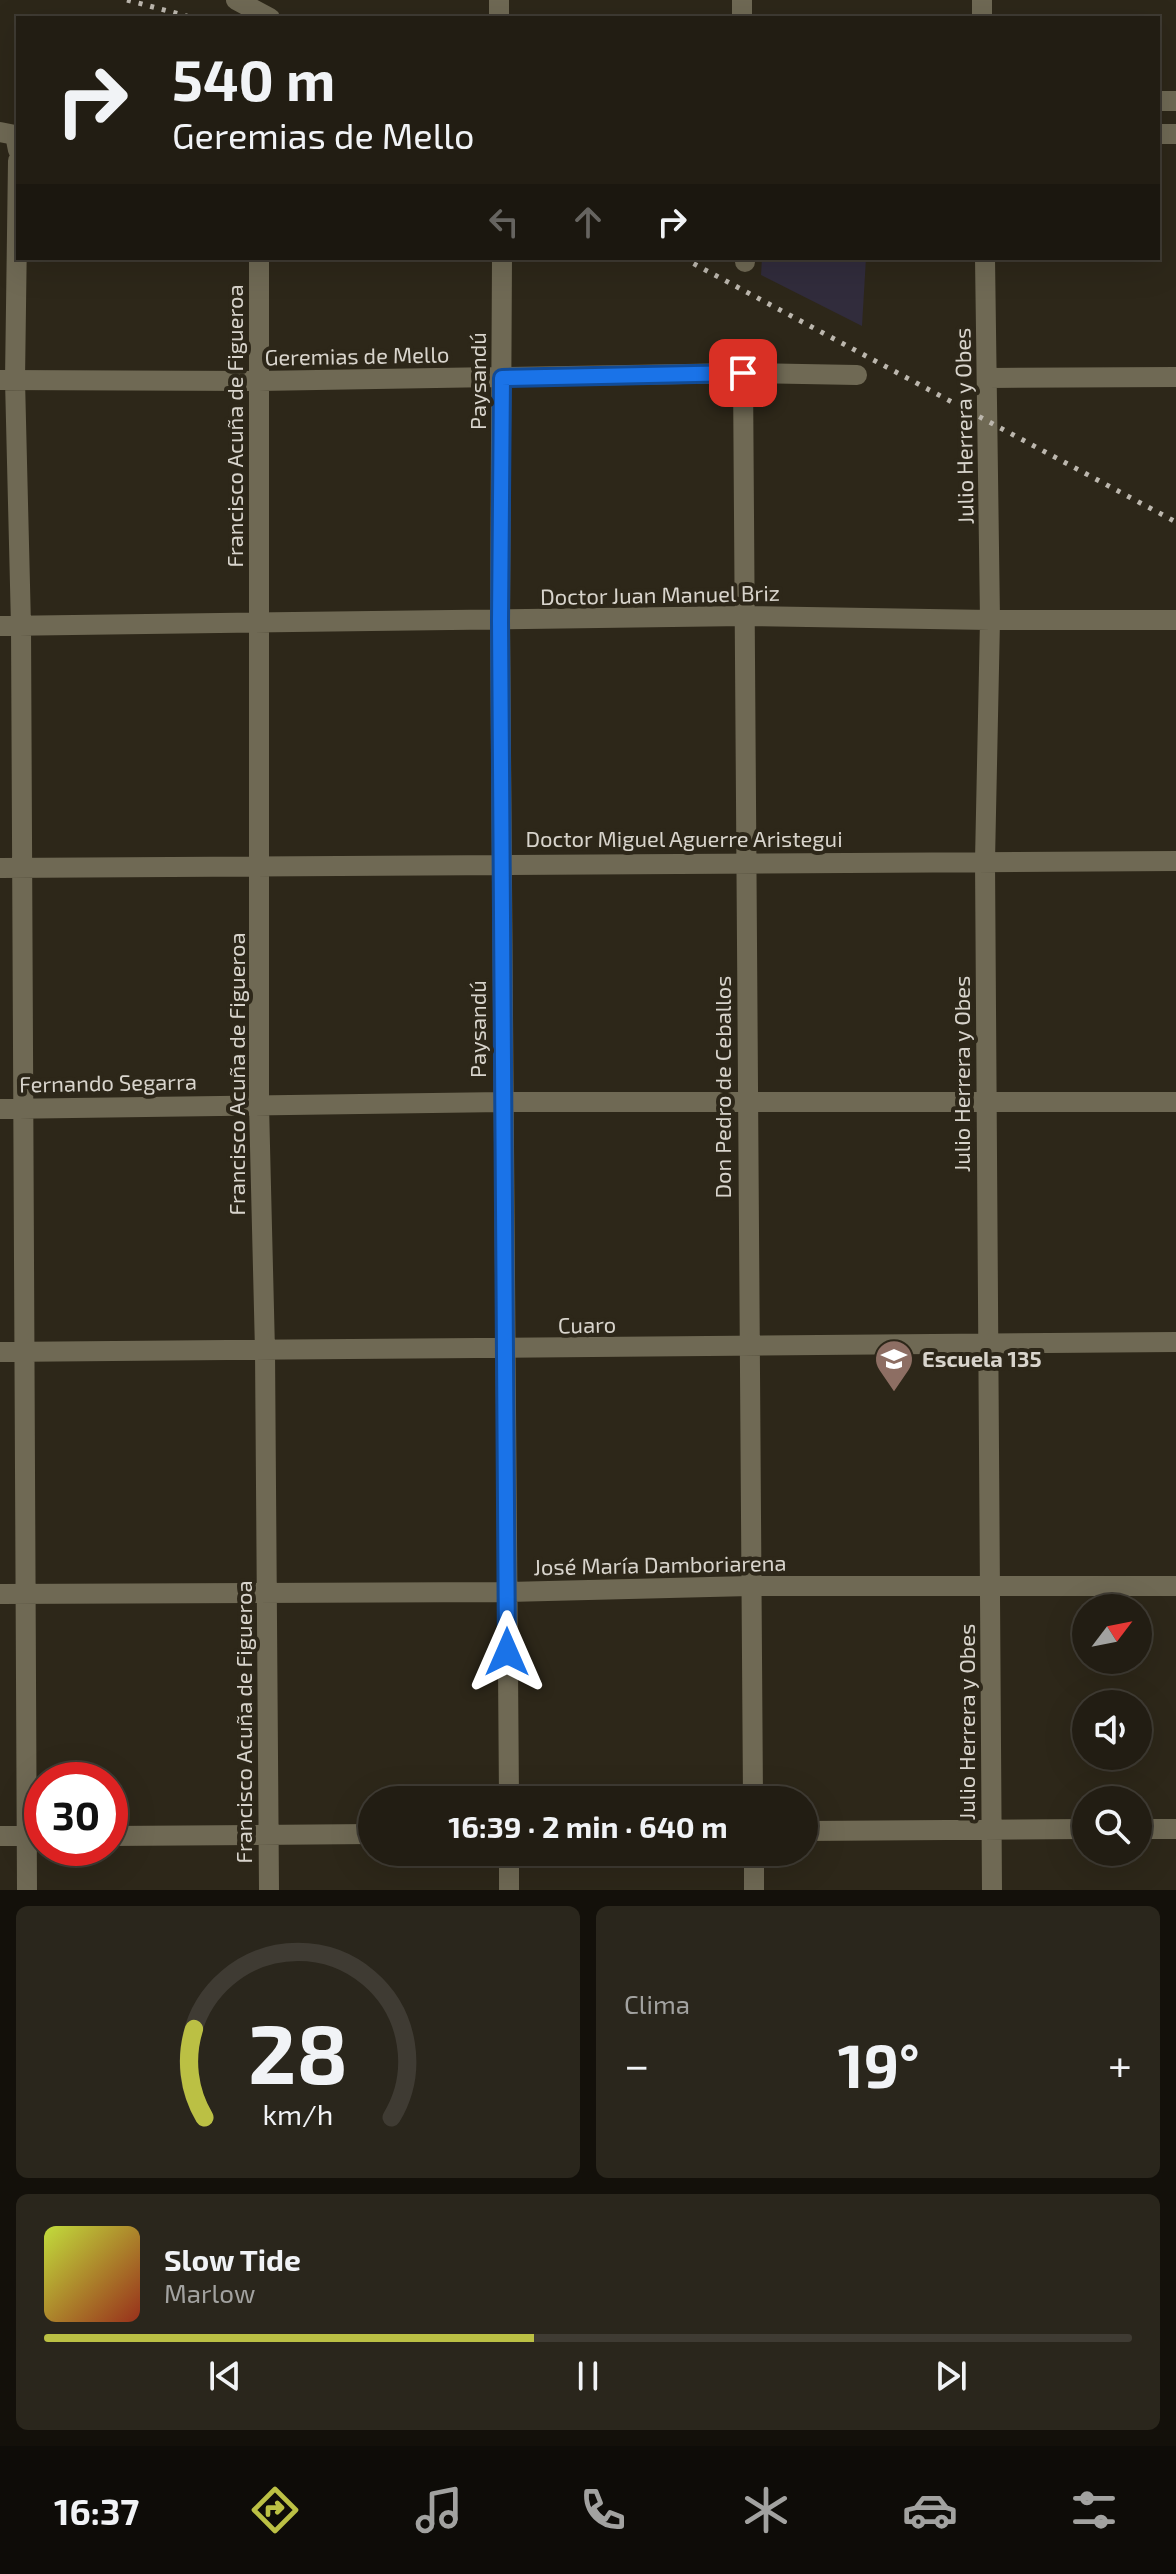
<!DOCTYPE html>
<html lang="es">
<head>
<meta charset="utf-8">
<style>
	body { margin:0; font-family:"Exo 2",sans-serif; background:#2a261c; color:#f1f3f6; height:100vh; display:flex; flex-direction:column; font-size:30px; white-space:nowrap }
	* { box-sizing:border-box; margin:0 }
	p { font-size:26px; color:#a2a2a0 }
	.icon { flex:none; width:44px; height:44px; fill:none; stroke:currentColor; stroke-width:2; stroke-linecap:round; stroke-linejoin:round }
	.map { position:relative; height:1890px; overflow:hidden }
	.panel { display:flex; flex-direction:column; gap:16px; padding:16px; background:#13100a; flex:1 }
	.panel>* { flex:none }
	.guide { position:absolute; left:16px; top:16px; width:1144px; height:244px; border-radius:0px; box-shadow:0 8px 32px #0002,0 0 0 2px #3f3b33; background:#221d13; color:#f1f3f6; overflow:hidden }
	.needle { width:52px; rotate:58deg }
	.buttons { position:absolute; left:1072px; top:1594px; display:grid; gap:16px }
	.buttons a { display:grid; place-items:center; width:80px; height:80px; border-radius:50%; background:#221d13; box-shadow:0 8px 32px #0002,0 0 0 2px #3f3b33; font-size:40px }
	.speed { position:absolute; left:24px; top:1762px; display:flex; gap:16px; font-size:40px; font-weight:700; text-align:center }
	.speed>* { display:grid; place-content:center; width:104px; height:104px; border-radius:50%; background:#221d13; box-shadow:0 8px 32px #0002,0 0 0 2px #3f3b33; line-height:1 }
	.speed .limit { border:12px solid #d22; background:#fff; color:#111 }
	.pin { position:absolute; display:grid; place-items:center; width:68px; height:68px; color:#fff; margin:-34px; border-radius:16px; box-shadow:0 4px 12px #0006 }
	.me { position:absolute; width:88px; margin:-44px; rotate:0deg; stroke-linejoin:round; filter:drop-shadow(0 0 6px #0008) }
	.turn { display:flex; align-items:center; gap:28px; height:168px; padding:0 24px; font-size:36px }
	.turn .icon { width:104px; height:104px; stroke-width:2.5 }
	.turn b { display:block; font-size:56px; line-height:68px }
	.lanes { display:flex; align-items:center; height:76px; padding:0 24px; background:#0003; justify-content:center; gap:40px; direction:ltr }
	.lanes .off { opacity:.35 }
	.big { font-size:60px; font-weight:700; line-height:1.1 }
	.panel .widget { flex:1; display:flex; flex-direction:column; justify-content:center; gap:12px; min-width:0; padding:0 28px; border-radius:12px; background:#2a261c }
	.panel .dial { align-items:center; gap:0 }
	.dial svg { height:208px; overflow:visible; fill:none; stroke:#3f3b33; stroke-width:7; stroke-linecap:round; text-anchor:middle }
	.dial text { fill:#f1f3f6; stroke:none }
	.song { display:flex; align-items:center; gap:24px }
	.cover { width:96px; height:96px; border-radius:12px; background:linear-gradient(135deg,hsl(70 70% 55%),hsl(10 70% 35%)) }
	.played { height:8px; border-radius:4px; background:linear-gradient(90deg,#bbc044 45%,#3f3b33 45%) }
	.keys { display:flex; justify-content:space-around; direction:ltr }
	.heat { display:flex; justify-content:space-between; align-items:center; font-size:44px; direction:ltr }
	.panel .tiles { flex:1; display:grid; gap:16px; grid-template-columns:1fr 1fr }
	.widget:last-child { grid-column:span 2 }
	.trip { position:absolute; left:358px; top:1786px; width:460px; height:80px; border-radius:40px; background:#221d13; box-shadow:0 8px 32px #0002,0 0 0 2px #3f3b33; font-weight:700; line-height:80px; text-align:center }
	.menu { display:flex; height:128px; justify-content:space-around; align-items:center; background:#0e0c08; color:#a2a2a0 }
	.menu .icon { width:56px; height:56px }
	.menu .selected { color:#bbc044 }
	.menu b { font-size:36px; color:#f1f3f6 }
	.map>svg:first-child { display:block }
	.education { fill:#312c3c }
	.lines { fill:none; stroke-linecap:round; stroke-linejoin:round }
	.minor { stroke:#6f6954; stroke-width:20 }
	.rail { stroke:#bcb7ae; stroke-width:5; stroke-dasharray:4 8; stroke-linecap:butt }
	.route-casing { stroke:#114b97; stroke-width:20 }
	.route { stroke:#1a73e8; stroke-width:14 }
	.labels { text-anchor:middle; stroke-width:8; stroke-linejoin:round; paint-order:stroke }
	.street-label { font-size:22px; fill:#d8d4cc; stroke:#2d2719 }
	.poi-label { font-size:22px; font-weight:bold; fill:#d8d4cc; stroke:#2d2719; text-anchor:start }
</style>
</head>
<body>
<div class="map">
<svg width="1176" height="1890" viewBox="0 0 1176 1890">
	<rect width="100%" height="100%" fill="#2d2719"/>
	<path class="education" d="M762 258H866L862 326 761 275Z"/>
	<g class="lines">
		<path class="minor" d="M236 0 270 18
			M499 0V18
			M742 0V18
			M982 0V18
			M1158 101H1176
			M0 132 15 135 18 150
			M1158 134H1176
			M18 161 15 380 21 626 27 1890
			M259 258V1105L265 1351 269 1890
			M502 258 500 621 509 1800
			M745 258V262
			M985 258 990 620 985 861 992 1890
			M743 373 753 1800
			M988 378 1176 377
			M0 380 258 381 743 373 857 375
			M0 626 745 616 990 620H1176
			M0 868 1176 861
			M0 1109 503 1102H1176
			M0 1352C392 1351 784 1347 1176 1342
			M0 1594 507 1592 750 1586H1176
			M1138 1829H1176
			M804 1831 1086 1829
			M0 1836H42
			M110 1836 372 1834
			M754 1852V1890
			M509 1890V1852"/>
		<path class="rail" d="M127 0 194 18
			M683 258 1176 522"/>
	</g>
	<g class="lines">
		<g class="route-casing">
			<path id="route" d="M507 1652 500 621 502 378 743 373"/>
		</g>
		<use href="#route" class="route"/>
	</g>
	<defs>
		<g id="school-pin" transform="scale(2)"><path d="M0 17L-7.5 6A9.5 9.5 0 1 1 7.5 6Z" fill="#8d6e63" stroke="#2d2719"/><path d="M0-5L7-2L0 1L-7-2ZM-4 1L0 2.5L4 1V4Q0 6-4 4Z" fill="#fff"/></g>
	</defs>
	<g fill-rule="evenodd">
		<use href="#school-pin" x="894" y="1359"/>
	</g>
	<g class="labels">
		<g class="street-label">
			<text transform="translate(357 356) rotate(-1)" y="8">Geremias de Mello</text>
			<text transform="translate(478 381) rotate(-90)" y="8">Paysandú</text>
			<text transform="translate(235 426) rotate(-90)" y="8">Francisco Acuña de Figueroa</text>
			<text transform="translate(964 426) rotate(-91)" y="8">Julio Herrera y Obes</text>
			<text transform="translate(660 595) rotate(-1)" y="8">Doctor Juan Manuel Briz</text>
			<text x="684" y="847">Doctor Miguel Aguerre Aristegui</text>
			<text transform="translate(478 1029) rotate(-90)" y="8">Paysandú</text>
			<text transform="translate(237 1074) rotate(-90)" y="8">Francisco Acuña de Figueroa</text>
			<text transform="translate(962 1074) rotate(-90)" y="8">Julio Herrera y Obes</text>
			<text transform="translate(108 1083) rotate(-1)" y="8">Fernando Segarra</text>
			<text transform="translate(723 1087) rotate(-90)" y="8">Don Pedro de Ceballos</text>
			<text transform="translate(587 1325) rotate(-1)" y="8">Cuaro</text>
			<text transform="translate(660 1565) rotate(-1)" y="8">José María Damboriarena</text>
			<text transform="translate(244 1722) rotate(-90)" y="8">Francisco Acuña de Figueroa</text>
			<text transform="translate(967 1722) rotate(-90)" y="8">Julio Herrera y Obes</text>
		</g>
		<g class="poi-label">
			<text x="922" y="1367">Escuela 135</text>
		</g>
	</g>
</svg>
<div class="buttons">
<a><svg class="needle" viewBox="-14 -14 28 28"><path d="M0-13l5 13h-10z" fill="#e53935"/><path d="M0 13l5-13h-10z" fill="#a2a2a0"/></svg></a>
<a><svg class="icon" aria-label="sound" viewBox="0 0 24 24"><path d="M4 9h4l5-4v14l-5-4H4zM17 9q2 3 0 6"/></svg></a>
<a><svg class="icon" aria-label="search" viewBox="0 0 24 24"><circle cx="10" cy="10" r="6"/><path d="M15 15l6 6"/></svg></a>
</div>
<div class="speed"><div class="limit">30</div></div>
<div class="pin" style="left:743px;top:373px;background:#d93025"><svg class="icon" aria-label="arrive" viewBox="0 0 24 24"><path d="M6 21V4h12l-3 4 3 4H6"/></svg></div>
<svg class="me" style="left:507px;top:1652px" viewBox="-20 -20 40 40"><path d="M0-17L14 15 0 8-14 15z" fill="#1a73e8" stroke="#fff" stroke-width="4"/></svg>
<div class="trip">16:39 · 2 min · 640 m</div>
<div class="guide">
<div class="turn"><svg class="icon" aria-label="right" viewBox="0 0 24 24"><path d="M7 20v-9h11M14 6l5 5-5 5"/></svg><div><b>540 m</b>Geremias de Mello</div></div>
<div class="lanes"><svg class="icon off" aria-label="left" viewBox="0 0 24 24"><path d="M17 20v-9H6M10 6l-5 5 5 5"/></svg><svg class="icon off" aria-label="ahead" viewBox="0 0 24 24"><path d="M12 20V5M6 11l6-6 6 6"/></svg><svg class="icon" aria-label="right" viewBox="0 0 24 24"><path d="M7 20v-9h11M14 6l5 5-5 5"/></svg></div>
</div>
</div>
<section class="panel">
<div class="tiles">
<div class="widget dial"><svg viewBox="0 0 100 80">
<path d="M14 69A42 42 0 1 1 86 69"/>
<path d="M14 69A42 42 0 0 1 10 35" stroke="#bbc044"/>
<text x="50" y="56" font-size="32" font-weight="700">28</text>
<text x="50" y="72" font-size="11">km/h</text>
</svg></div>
<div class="widget"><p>Clima</p>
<div class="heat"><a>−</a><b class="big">19°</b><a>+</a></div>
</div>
<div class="widget">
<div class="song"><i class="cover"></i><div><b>Slow Tide</b><p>Marlow</p></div></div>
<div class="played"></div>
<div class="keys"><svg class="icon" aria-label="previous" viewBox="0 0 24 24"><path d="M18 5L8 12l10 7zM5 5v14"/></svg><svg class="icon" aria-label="pause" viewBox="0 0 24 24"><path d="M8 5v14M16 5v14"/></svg><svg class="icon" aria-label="next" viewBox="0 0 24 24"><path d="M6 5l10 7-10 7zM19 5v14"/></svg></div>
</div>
</div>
</section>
<nav class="menu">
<b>16:37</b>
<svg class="icon selected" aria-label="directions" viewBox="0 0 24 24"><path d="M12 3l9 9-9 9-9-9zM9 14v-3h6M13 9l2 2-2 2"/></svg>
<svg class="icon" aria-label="music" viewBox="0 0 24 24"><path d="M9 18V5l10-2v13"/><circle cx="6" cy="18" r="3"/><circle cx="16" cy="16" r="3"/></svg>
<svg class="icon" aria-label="phone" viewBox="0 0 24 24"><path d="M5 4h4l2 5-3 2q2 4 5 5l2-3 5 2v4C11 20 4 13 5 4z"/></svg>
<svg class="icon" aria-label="climate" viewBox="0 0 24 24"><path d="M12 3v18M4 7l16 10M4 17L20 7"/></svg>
<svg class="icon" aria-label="car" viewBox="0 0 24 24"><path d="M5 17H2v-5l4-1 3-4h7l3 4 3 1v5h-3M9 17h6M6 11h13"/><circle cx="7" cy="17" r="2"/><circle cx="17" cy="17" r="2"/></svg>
<svg class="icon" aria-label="filters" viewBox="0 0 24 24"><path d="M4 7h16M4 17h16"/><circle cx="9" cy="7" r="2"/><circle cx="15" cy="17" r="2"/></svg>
</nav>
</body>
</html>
